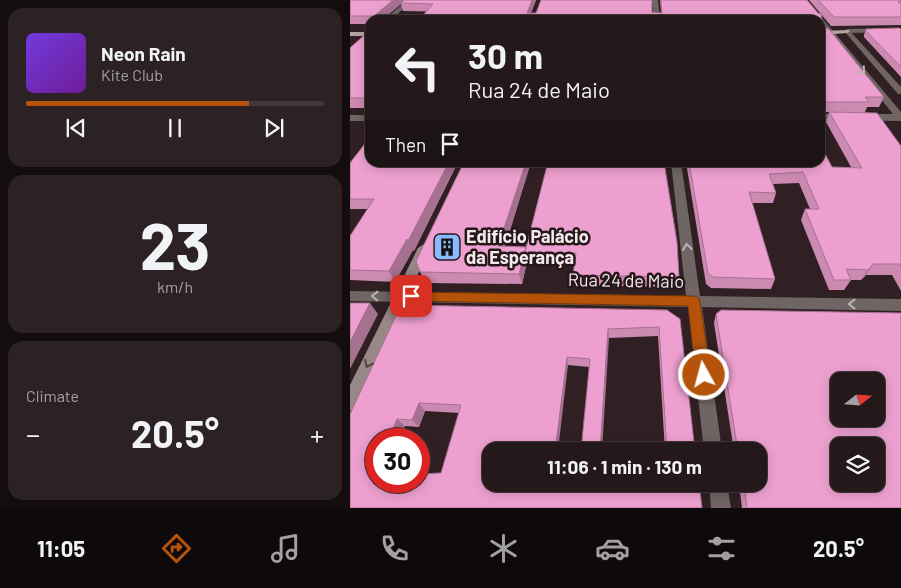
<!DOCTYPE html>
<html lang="en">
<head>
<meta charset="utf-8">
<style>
	body { margin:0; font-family:Barlow,sans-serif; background:#2c2124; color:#f1f3f6; height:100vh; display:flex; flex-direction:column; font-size:19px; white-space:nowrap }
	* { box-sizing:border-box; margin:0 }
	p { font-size:16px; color:#a3a0a3 }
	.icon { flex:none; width:28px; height:28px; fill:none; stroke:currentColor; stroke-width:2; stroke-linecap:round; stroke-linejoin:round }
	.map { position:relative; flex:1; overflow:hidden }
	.sheet { display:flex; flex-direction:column; gap:8px; padding:8px; background:#140d0f; width:350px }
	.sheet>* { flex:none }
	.banner { position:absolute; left:15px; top:15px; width:460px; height:152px; border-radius:15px; box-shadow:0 2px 12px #0003,0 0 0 1px #41373a; background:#24181b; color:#f1f3f6; overflow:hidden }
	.needle { width:32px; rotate:73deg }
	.fabs { position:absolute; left:480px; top:372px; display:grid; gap:10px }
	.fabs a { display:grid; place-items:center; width:55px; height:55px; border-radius:10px; background:#24181b; box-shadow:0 2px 12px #0003,0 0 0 1px #41373a; font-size:25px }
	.speed { position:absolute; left:15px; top:428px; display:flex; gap:10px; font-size:25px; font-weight:700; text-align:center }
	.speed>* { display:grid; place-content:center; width:65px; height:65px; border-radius:50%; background:#24181b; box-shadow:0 2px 12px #0003,0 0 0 1px #41373a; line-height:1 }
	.speed .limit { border:8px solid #d22; background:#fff; color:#111 }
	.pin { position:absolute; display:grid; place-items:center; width:42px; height:42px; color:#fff; margin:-21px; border-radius:10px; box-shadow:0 2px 8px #0006 }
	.me { position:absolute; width:55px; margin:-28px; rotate:353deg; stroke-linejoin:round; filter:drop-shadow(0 0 4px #0008) }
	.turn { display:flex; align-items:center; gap:18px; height:105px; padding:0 20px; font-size:22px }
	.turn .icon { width:65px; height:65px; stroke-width:2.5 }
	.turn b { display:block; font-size:35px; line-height:42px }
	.then { display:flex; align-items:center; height:48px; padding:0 20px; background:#0003; gap:10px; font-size:19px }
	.big { font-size:38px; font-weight:700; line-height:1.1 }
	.sheet .card { flex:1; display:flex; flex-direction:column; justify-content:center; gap:8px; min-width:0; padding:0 18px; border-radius:15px; background:#2c2124 }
	.sheet .dial { align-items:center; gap:0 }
	.dial b { font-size:65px; line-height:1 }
	.song { display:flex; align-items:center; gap:15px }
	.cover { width:60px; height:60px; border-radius:8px; background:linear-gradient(135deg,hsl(260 70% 55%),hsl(280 70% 35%)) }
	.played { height:5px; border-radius:2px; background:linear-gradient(90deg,#b45309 75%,#41373a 75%) }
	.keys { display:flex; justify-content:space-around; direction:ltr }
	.heat { display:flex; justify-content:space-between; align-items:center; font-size:28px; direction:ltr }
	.trip { position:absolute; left:132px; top:442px; width:285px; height:50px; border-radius:15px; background:#24181b; box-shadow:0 2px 12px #0003,0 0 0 1px #41373a; font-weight:700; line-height:50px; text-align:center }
	.tab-bar { display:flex; height:80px; justify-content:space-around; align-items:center; background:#0e0a0b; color:#a3a0a3 }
	.tab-bar .icon { width:35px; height:35px }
	.tab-bar .selected { color:#b45309 }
	.tab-bar b { font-size:22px; color:#f1f3f6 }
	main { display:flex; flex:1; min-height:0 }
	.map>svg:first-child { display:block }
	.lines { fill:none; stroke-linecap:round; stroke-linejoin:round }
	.minor { fill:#6e6564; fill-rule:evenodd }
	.tertiary { fill:#6e6564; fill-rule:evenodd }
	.secondary { fill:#978887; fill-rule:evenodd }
	.primary { fill:#b6a4a2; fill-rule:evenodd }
	.wall { fill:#cc8ab2; fill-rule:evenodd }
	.shaded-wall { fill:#a67091 }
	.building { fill:#eda0cf; stroke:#a67091; fill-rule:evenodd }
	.oneway { stroke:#beb4b4 }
	.oneway2 { stroke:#534446 }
	.route { fill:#b45309; stroke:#753606 }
	.labels { text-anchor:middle; stroke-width:5; stroke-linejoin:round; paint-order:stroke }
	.poi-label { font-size:18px; font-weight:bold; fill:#f3e8ea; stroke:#26171b; text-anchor:start }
	.street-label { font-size:18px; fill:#f3e8ea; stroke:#26171b }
</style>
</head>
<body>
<main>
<section class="sheet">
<div class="card">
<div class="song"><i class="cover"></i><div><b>Neon Rain</b><p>Kite Club</p></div></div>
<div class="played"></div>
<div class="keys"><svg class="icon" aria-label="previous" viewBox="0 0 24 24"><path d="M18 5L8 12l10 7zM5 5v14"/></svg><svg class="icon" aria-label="pause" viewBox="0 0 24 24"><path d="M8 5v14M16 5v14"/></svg><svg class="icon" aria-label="next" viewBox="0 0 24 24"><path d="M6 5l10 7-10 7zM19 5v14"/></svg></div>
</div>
<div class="card dial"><b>23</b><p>km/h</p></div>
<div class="card"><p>Climate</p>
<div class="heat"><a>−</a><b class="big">20.5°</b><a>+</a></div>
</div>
</section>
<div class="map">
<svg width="551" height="508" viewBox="0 0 551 508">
	<rect width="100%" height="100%" fill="#302024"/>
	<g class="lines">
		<path class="minor" d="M57 0H63L41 20H34Z
			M302 0H308L310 20H304Z
			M551 28V32L497 33 494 31 497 29Z
			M321 162H331L350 296 551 299V311L352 307 372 451H354L338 307 0 301V291L336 296Z
			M359 484H377L381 508H361Z"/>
		<path class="tertiary" d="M451 0H457L551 112V121L470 120V114H543L470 23V20H467Z
			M495 30H499L551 87V94H548L495 32Z
			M0 115H20V121H0Z"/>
		<path class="secondary" d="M74 244 80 248 6 409 0 411V385L68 248Z"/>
		<path class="primary" d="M499 30 500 31 497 33 470 35V31Z
			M0 32H20V36H0Z"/>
	</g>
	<path class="wall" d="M0 0H186L181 13 302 12 311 13 310 0H457L472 18 471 28 534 97 529 107H517L515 112 551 146V291L542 275H516L511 280H501L494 290H479L451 220 455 209H460L449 183 423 184 426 193 423 203H402L425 279 421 289 361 288 356 284 336 162H470L482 167H501L476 122 479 112H470V20L53 11 51 4 32 20H20V24H0Z
		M459 0H551V25L481 26Z
		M516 29H551V77L514 37V35Z
		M20 30V108H0V48Z
		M20 162H108L64 251 63 250 45 282 0 280V236L18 209H0V163Z
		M114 162H181L155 246 176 247 198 162 329 277 327 287 225 285 223 275 225 264 177 262 172 284 76 283 70 272Z
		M317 310 345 451H315L308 336 259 338 239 367 218 365 141 484H204L203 490 0 508V414ZM75 411 109 413 91 473 26 481V439H50L55 426 69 427Z
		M366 314 551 508H392L389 484H409V451H384L364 323Z"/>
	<path class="shaded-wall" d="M43 0H55L32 20H26L24 16Z
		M182 0H186L178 20 177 13Z
		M99 162H108L64 251 63 250 45 282 39 271 57 239Z
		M176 162H181L152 257 148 246Z
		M176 247 175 252 177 262 172 284 169 274Z
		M523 264 516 275 511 280 518 270Z
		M20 303 28 314 0 369V342Z
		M258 329 259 338 252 451H250Z
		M217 357 218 365 208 451H205Z
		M69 403 75 411 69 427 62 420Z
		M47 419 55 426 50 439H39Z
		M201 484H204L203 496 200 490Z"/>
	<path class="building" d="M0 0H43L24 16H0Z
		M54 0H182L177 13H186L191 0H302V12L312 13 311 0H457L468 13 471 14 472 18H469L472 21 471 28H478L534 97H515L519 102H474L470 96V20H69L83 4 51 3Z
		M468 0H551V1L548 2 551 4V17H484Z
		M549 28 551 29V67L516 31V29Z
		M20 30V98H0V48Z
		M479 112 527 113 551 146V267L550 264H523L518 270 496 269 501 280H484L455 209H469L453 172 419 174 426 193 399 192 425 279 363 277 358 273 339 162H470V144L482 167 512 168Z
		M20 137V162H99L58 241 57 239 39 271 0 270V236L24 199H0V163Z
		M114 162H176L148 246 176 247 169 274 70 272 66 261Z
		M198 162H314L327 242 329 277 223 275 226 253 175 252Z
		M0 303H20L0 342Z
		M51 305 317 310 330 319 345 451H317L309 327 258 329 250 451H231L240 359 217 357 205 451H141V484H201L200 490 227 491 228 484H349L352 508H0V414ZM69 403 111 405 91 473 69 474V481H26V474H25L26 470V439H39L47 419 62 420Z
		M371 310 551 313V508H397L394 484H409V451H388L366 314ZM489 381H526V419H489ZM489 446H526V484H489Z"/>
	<defs><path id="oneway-chevron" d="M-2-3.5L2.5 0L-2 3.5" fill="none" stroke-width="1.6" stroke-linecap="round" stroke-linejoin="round" transform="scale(1.25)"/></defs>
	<g class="oneway">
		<use href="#oneway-chevron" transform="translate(512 71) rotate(51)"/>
		<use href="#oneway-chevron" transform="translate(337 247) rotate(-97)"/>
		<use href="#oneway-chevron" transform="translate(25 296) rotate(-179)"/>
		<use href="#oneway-chevron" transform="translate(502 304) rotate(-179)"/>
	</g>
	<use class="oneway2" href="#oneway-chevron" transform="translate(18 364) rotate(115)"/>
	<path class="route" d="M61 292 344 296 349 298 350 302 361 375 359 380 354 382 348 380 346 375 338 306 61 301 56 300 55 296 56 293Z"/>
	<defs>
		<g id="building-square" transform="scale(1.4375)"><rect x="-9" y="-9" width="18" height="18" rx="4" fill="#8abafc" stroke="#26171b"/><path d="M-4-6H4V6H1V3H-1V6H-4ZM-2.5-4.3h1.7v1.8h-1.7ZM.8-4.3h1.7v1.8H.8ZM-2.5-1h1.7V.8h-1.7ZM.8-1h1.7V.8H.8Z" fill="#111"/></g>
	</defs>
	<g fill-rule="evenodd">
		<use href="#building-square" x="97" y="247"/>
	</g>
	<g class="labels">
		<g class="poi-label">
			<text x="116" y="243">Edifício Palácio<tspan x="116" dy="21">da Esperança</tspan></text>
		</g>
		<g class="street-label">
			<text transform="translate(276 281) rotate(1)" y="6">Rua 24 de Maio</text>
		</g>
	</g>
</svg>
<div class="fabs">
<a><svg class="needle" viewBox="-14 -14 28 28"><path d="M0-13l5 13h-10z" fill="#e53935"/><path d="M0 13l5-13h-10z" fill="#a3a0a3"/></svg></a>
<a><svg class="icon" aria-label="layers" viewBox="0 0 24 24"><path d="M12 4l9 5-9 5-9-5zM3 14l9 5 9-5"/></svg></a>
</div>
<div class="speed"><div class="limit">30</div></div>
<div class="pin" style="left:61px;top:296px;background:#d93025"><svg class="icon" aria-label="arrive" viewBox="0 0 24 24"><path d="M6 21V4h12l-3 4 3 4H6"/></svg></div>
<svg class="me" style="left:354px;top:375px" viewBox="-20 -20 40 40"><circle r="17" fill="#b45309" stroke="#fff" stroke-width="3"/><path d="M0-11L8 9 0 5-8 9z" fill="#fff"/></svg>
<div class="trip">11:06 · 1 min · 130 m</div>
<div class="banner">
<div class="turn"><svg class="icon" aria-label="left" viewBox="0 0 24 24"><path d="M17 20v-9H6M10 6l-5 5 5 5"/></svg><div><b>30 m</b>Rua 24 de Maio</div></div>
<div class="then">Then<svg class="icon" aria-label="arrive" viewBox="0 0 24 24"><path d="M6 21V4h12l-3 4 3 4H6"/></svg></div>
</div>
</div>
</main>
<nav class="tab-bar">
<b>11:05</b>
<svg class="icon selected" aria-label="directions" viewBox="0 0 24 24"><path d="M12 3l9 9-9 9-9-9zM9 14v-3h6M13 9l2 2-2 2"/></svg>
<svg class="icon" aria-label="music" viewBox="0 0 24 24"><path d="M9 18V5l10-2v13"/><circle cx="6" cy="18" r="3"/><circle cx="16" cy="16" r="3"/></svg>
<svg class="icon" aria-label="phone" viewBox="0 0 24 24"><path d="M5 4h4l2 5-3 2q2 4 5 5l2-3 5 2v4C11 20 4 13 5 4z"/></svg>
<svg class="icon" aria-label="climate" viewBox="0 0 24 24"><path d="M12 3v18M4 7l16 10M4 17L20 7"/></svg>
<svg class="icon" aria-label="car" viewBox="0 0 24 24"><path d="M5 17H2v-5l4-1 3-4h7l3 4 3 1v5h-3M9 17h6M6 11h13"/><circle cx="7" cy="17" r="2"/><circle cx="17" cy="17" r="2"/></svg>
<svg class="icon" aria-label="filters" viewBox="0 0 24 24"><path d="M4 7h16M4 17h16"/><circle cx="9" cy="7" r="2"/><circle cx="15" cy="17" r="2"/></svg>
<b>20.5°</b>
</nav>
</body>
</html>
